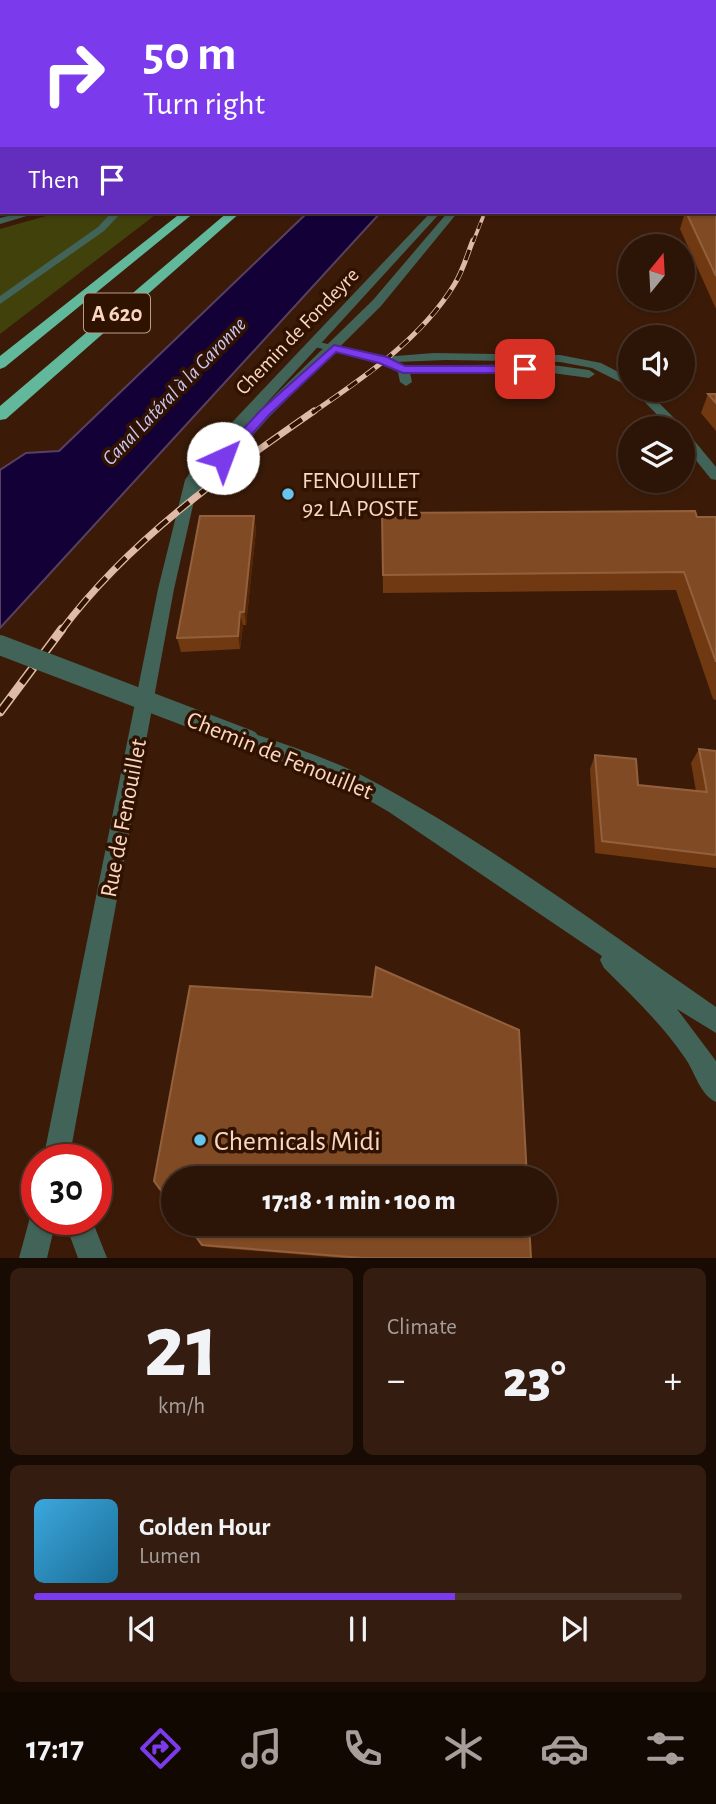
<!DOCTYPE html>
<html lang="en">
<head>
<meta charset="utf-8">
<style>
	body { margin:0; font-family:"Alegreya Sans",sans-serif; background:#341d10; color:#f1f3f6; height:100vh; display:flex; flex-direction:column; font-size:26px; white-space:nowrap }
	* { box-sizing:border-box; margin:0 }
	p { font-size:23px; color:#a69e9b }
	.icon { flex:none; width:38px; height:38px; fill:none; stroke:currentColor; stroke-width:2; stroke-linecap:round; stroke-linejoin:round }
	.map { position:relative; height:1258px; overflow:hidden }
	.details { display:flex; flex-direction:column; gap:10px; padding:10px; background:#180b03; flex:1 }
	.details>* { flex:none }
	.hud { position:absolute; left:0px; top:0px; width:718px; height:214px; box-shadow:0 2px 5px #0004,0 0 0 2px #483328; background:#7c3aed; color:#fff; overflow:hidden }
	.needle { width:46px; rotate:18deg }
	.tools { position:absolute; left:618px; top:234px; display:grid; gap:14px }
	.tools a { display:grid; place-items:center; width:77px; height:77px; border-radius:50%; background:#2c1406; box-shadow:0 2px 5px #0004,0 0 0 2px #483328; font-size:35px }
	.speed { position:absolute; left:21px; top:1144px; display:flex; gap:14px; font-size:35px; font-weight:700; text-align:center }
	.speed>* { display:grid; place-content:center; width:91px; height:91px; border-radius:50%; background:#2c1406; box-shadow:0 2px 5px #0004,0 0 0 2px #483328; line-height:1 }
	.speed .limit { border:10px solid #d22; background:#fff; color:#111 }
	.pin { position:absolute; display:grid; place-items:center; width:60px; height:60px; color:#fff; margin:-30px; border-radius:14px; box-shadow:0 4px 10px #0006 }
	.me { position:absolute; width:77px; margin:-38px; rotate:43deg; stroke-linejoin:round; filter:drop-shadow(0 0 5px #0008) }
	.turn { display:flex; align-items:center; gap:24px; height:147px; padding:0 28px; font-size:32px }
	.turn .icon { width:91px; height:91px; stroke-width:2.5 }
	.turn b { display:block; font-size:49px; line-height:60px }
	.then { display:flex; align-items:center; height:66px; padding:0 28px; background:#0003; gap:14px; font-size:26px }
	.big { font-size:52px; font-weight:800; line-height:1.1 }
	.details .widget { flex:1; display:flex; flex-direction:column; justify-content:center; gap:10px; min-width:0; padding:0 24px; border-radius:10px; background:#341d10 }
	.details .dial { align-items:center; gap:0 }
	.dial b { font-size:91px; line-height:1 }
	.song { display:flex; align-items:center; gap:21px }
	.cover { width:84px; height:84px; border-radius:10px; background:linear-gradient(135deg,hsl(200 70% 55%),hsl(200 70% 35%)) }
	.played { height:7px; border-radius:4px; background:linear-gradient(90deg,#7c3aed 65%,#483328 65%) }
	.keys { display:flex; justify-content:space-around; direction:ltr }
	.heat { display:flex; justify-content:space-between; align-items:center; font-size:38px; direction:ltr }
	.details .tiles { flex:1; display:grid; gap:10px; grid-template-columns:1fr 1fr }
	.widget:last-child { grid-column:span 2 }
	.trip { position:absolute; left:161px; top:1166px; width:396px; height:70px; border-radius:35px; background:#2c1406; box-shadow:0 2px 5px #0004,0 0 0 2px #483328; font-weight:800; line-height:70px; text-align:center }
	.menu { display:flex; height:112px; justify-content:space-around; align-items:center; background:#120802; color:#a69e9b }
	.menu .icon { width:49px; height:49px }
	.menu .current { color:#7c3aed }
	.menu b { font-size:32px; color:#f1f3f6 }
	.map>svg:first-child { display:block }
	.green { fill:#41410c }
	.water { fill:#120037; stroke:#584061; stroke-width:2 }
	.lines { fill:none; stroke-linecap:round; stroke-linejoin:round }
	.service { fill:#426357; fill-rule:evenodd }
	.minor { fill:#426357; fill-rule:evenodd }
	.tertiary { fill:#426357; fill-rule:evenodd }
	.motorway { fill:#61b89a; fill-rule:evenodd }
	.rail-far3-casing { stroke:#debaa7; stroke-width:3.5 }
	.rail-far2-casing { stroke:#debaa7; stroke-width:5 }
	.rail-far1-casing { stroke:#debaa7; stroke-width:7 }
	.rail-casing { stroke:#debaa7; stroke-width:9 }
	.rail-far3 { stroke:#301201; stroke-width:2.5; stroke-dasharray:7; stroke-linecap:butt }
	.rail-far2 { stroke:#301201; stroke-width:3.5; stroke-dasharray:11; stroke-linecap:butt }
	.rail-far1 { stroke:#301201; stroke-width:4.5; stroke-dasharray:14; stroke-linecap:butt }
	.rail { stroke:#301201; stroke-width:6; stroke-dasharray:18; stroke-linecap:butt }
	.tertiary-bridge { stroke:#426357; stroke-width:20 }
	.wall { fill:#713911 }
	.shaded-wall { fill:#552606 }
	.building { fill:#804a24; stroke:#93603d; stroke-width:2 }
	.route { fill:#7c3aed; stroke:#51269a; stroke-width:2 }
	.poi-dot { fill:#65c5ee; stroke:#301201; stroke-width:2.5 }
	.labels { text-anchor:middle; stroke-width:7; stroke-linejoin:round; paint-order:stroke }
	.far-street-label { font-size:21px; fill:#fad6c3; stroke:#301201 }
	.far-water-label { font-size:21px; font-style:italic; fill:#cac6f3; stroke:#301201 }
	.shield { fill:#301201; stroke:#bd9b89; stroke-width:2 }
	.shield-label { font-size:23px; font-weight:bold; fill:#fad6c3 }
	.poi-label { font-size:24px; fill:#fad6c3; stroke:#301201; text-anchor:start }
	.street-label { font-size:24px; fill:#fad6c3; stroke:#301201 }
	.near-poi-label { font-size:28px; fill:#fad6c3; stroke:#301201; text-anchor:start }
</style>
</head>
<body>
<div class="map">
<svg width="716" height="1258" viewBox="0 0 716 1258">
	<rect width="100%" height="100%" fill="#3b1b08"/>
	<path class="green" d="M60 212H159L0 334V229Z"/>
	<path class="water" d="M308 212H381L0 628V470L26 453 59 451Z"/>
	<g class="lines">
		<path class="service" d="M28 0H34V2H28Z
			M0 99H2V103H0Z
			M112 212H122L104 231 0 304V296L98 227Z
			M315 341 383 357 434 353 560 355 601 363 630 378V387L592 368 560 362 446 360 396 362 405 366 545 364 589 370 595 374 589 378 545 372 410 373 412 382 406 386 400 382 398 372 379 363 311 346V342Z
			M633 390H646L682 426 716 467V480L711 479 682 443V429H671Z"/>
		<path class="minor" d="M618 0H624L617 2Z
			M431 212H441L209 466 260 410 373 300 448 212H458L381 306 270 416 203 491 196 492 174 589 69 1160H43L158 589 185 480 203 453Z
			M37 1208V1220H56L47 1258H19L32 1210Z
			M64 1220H92L107 1258H78Z"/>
		<path class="tertiary" d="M250 0H256V2H250Z
			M0 120H2V126H0Z
			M24 212H40L0 224V218Z
			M249 732C287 745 328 758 363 776 487 841 601 928 716 1007V1033L677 1009 716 1061V1102C700 1095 695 1072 685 1058 662 1024 633 997 604 968L600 960 602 956 389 812 346 787 242 746 239 740 242 734Z"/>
		<path class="motorway" d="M444 0H453L443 2Z
			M474 0H483L473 2Z
			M182 212H195L5 367 0 369V356Z
			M228 212H241L6 419 0 420V406Z"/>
		<g class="rail-far3-casing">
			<path id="rail-far3" d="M473 242 485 212"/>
		</g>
		<g class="rail-far2-casing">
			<path id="rail-far2" d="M312 413C363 378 421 339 454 285 463 271 467 255 473 240"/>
		</g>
		<g class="rail-far1-casing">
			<path id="rail-far1" d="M61 631C129 540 222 475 314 411"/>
		</g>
		<g class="rail-casing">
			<path id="rail" d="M0 712 62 629"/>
		</g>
		<use href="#rail-far3" class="rail-far3"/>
		<use href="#rail-far2" class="rail-far2"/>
		<use href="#rail-far1" class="rail-far1"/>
		<use href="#rail" class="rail"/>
		<path class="tertiary-bridge" d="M0 645 249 740"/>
	</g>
	<path class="wall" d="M0 0H22L21 2H2V96H0Z
		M716 204V309L680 229 685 212H716Z
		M708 394H716V431L701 413Z
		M382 513 716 517V700L713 699 676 590 383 593Z
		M254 516 256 530 246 625H243L240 649 181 652 177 638Z
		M699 749 716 751V868L595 853 590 769 595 755 638 785 696 791 691 763Z
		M202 1245 531 1258H342L208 1247Z"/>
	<path class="shaded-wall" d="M371 0H385L383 2H369Z
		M254 516 256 530 246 625 244 612Z
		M240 612 243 625 240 649 238 636Z"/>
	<path class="building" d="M0 0H15L14 2H2V83H0Z
		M80 0H120L119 2H79Z
		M274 0H371L369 2H274Z
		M716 205V276L686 212H716Z
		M708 394H716V403Z
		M695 511 697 517H716V662L684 572 383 575 382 513Z
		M200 516H254L244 612H240L238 636 177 638Z
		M699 749 716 751V855L602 841 595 755 636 759 638 785 707 792Z
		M376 967 519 1030 527 1178H173V1207L154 1181 190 986 372 997Z
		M186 1223H529L531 1258H363L202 1245Z"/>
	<path class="route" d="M334 345 387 357 405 366H525L531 369 525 373H403L379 363 336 352 269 415 228 461H219V455L261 410Z"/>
	<g class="poi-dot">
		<circle cx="288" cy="494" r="7"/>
		<circle cx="200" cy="1140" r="7"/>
	</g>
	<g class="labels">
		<g class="far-street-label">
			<text transform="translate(297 331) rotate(-46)" y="7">Chemin de Fondeyre</text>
		</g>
		<g class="far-water-label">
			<text transform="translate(174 391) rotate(-46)" y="7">Canal Latéral à la Garonne</text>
		</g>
		<rect class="shield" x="84" y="293.5" width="66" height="39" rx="5"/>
		<g class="shield-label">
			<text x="117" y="321">A 620</text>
		</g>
		<g class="poi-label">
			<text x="302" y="488">FENOUILLET<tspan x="302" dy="28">92 LA POSTE</tspan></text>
		</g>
		<g class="street-label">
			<text transform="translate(280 755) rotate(22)" y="8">Chemin de Fenouillet</text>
			<text transform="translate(123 818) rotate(-79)" y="8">Rue de Fenouillet</text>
		</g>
		<g class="near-poi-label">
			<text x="214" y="1150">Chemicals Midi</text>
		</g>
	</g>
</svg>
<div class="tools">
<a><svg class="needle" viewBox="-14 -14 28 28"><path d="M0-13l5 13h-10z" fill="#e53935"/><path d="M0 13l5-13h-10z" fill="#a69e9b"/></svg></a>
<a><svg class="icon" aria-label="sound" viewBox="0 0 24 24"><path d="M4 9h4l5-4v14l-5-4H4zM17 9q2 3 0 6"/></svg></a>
<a><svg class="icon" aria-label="layers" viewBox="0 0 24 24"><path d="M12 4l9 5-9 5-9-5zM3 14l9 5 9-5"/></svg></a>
</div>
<div class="speed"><div class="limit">30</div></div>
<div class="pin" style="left:525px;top:369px;background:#d93025"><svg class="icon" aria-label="arrive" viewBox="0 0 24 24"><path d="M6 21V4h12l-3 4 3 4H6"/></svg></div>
<svg class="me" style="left:223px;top:458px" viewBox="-20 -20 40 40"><circle r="19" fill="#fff"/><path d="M0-13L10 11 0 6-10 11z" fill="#7c3aed"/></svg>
<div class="trip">17:18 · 1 min · 100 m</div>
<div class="hud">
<div class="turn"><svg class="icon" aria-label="right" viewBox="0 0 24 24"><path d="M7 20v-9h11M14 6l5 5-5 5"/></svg><div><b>50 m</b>Turn right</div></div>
<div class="then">Then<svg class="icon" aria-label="arrive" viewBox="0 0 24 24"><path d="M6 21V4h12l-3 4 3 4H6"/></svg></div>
</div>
</div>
<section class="details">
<div class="tiles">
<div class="widget dial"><b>21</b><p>km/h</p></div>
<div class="widget"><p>Climate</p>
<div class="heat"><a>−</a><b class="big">23°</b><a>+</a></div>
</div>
<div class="widget">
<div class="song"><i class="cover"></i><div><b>Golden Hour</b><p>Lumen</p></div></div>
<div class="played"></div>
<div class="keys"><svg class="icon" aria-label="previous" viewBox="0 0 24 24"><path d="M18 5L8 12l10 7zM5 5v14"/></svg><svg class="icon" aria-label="pause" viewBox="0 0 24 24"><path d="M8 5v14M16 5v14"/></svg><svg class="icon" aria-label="next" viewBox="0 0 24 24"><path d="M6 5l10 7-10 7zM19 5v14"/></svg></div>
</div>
</div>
</section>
<nav class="menu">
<b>17:17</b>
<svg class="icon current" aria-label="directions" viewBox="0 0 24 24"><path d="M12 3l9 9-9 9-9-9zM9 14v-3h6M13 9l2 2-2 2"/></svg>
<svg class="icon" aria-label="music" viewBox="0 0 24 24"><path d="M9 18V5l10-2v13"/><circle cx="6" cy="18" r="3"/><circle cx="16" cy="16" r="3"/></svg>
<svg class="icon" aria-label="phone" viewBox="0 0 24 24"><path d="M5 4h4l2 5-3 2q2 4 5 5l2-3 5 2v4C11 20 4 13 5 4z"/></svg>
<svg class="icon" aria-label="climate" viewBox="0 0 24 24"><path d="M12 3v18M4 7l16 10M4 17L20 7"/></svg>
<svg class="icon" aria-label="car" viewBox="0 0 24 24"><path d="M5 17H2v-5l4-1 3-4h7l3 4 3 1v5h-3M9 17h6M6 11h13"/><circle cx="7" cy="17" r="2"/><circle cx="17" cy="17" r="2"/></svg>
<svg class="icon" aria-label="filters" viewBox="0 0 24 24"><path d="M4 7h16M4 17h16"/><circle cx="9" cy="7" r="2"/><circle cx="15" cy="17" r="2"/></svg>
</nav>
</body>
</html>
